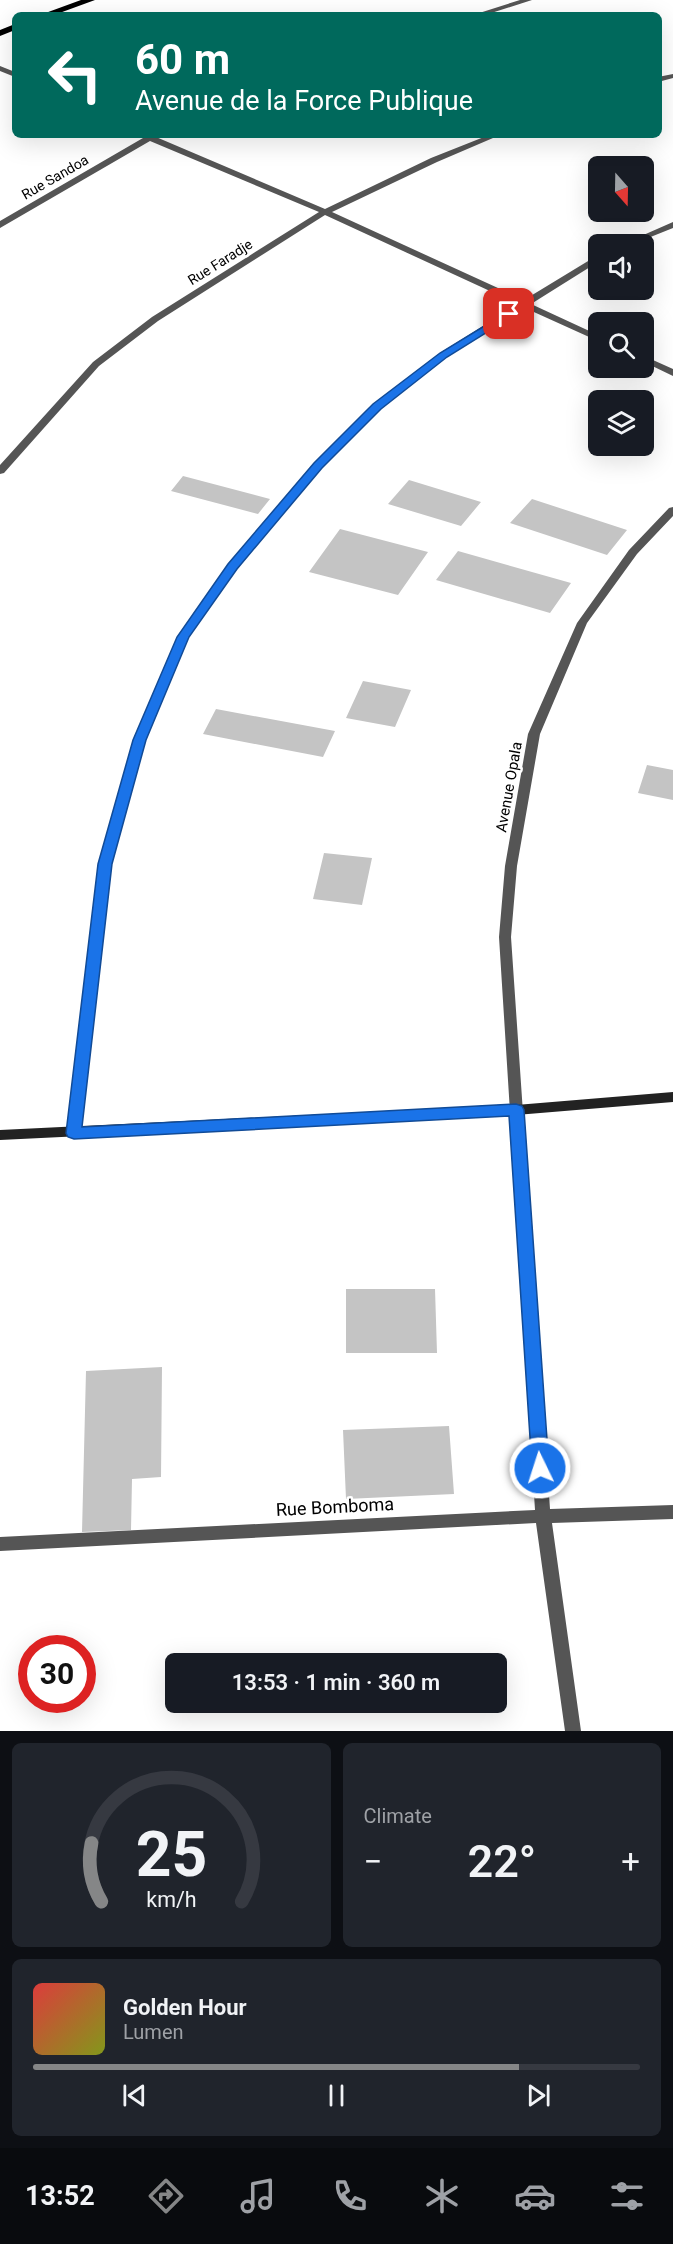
<!DOCTYPE html>
<html lang="en">
<head>
<meta charset="utf-8">
<style>
	body { margin:0; font-family:Roboto,sans-serif; background:#20242c; color:#f1f3f6; height:100vh; display:flex; flex-direction:column; font-size:22px; white-space:nowrap }
	* { box-sizing:border-box; margin:0 }
	p { font-size:20px; color:#9ea1a6 }
	.icon { flex:none; width:33px; height:33px; fill:none; stroke:currentColor; stroke-width:2; stroke-linecap:round; stroke-linejoin:round }
	.map { position:relative; height:1731px; overflow:hidden }
	.side { display:flex; flex-direction:column; gap:12px; padding:12px; background:#0d0f14; flex:1 }
	.side>* { flex:none }
	.top-card { position:absolute; left:12px; top:12px; width:650px; height:126px; border-radius:9px; box-shadow:0 6px 24px #0002; background:#00695c; color:#fff; overflow:hidden }
	.needle { width:39px; rotate:160deg }
	.fabs { position:absolute; left:588px; top:156px; display:grid; gap:12px }
	.fabs a { display:grid; place-items:center; width:66px; height:66px; border-radius:9px; background:#171b24; box-shadow:0 6px 24px #0002; font-size:30px }
	.speed { position:absolute; left:18px; top:1635px; display:flex; gap:12px; font-size:30px; font-weight:700; text-align:center }
	.speed>* { display:grid; place-content:center; width:78px; height:78px; border-radius:50%; background:#171b24; box-shadow:0 6px 24px #0002; line-height:1 }
	.speed .limit { border:9px solid #d22; background:#fff; color:#111 }
	.pin { position:absolute; display:grid; place-items:center; width:51px; height:51px; color:#fff; margin:-26px; border-radius:12px; box-shadow:0 3px 9px #0006 }
	.me { position:absolute; width:66px; margin:-33px; rotate:356deg; stroke-linejoin:round; filter:drop-shadow(0 0 4px #0008) }
	.turn { display:flex; align-items:center; gap:21px; height:126px; padding:0 24px; font-size:27px }
	.turn .icon { width:78px; height:78px; stroke-width:2.5 }
	.turn b { display:block; font-size:42px; line-height:51px }
	.big { font-size:45px; font-weight:600; line-height:1.1 }
	.side .card { flex:1; display:flex; flex-direction:column; justify-content:center; gap:9px; min-width:0; padding:0 21px; border-radius:9px; background:#20242c }
	.side .dial { align-items:center; gap:0 }
	.dial svg { height:156px; overflow:visible; fill:none; stroke:#363941; stroke-width:7; stroke-linecap:round; text-anchor:middle }
	.dial text { fill:#f1f3f6; stroke:none }
	.song { display:flex; align-items:center; gap:18px }
	.cover { width:72px; height:72px; border-radius:9px; background:linear-gradient(135deg,hsl(0 70% 55%),hsl(70 70% 35%)) }
	.played { height:6px; border-radius:3px; background:linear-gradient(90deg,#858687 80%,#363941 80%) }
	.keys { display:flex; justify-content:space-around; direction:ltr }
	.heat { display:flex; justify-content:space-between; align-items:center; font-size:33px; direction:ltr }
	.side .tiles { flex:1; display:grid; gap:12px; grid-template-columns:1fr 1fr }
	.card:last-child { grid-column:span 2 }
	.trip { position:absolute; left:165px; top:1653px; width:342px; height:60px; border-radius:9px; background:#171b24; box-shadow:0 6px 24px #0002; font-weight:600; line-height:60px; text-align:center }
	.dock { display:flex; height:96px; justify-content:space-around; align-items:center; background:#090b0e; color:#9ea1a6 }
	.dock .icon { width:42px; height:42px }
	.dock .selected { color:#858687 }
	.dock b { font-size:27px; color:#f1f3f6 }
	.map>svg:first-child { display:block }
	.building { fill:#c4c4c4 }
	.lines { fill:none; stroke-linecap:round; stroke-linejoin:round }
	.street { fill:#555; fill-rule:evenodd }
	.secondary { fill:#222; fill-rule:evenodd }
	.primary { fill:#000; fill-rule:evenodd }
	.route { fill:#1a73e8; stroke:#114b97; stroke-width:1.5 }
	.labels { text-anchor:middle; stroke-width:5; stroke-linejoin:round; paint-order:stroke }
	.far-street-label { font-size:14px; fill:#000; stroke:#fff }
	.street-label { font-size:15px; fill:#000; stroke:#fff }
	.near-street-label { font-size:18px; fill:#000; stroke:#fff }
</style>
</head>
<body>
<div class="map">
<svg width="673" height="1731" viewBox="0 0 673 1731">
	<rect width="100%" height="100%" fill="#fff"/>
	<path class="building" d="M183 476 270 499 258 514 171 491Z
		M409 480 481 502 461 526 388 504Z
		M532 499 627 530 607 555 510 523Z
		M340 529 428 552 398 595 309 572Z
		M458 551 571 583 550 613 436 580Z
		M363 681 411 690 395 727 346 718Z
		M216 709 335 731 323 757 203 734Z
		M647 765 673 770V800L638 793Z
		M324 853 372 858 362 905 313 899Z
		M346 1289H435L437 1353H346Z
		M162 1367 161 1477 132 1479 131 1530 82 1532 86 1371Z
		M449 1426 454 1494 346 1499 343 1430Z"/>
	<g class="lines">
		<path class="street" d="M520 0H532L485 15H473Z
			M0 66 15 72V77L0 71Z
			M673 74V78L658 82V77Z
			M140 135H158L156 137 325 209 431 158 489 135H500L437 162 332 212 524 300 598 255V262L531 304 598 335V341L525 308 446 357 380 408 321 468 237 569 188 637 145 740 111 864 81 1133 79 1137 74 1138 69 1137 67 1133 99 864 133 740 178 637 229 565 315 464 374 404 440 353 518 304 325 215 158 321 99 366 4 473 0 474V465L93 362 152 317 319 212 150 141 0 228V221L143 138Z
			M673 222V228L633 244H623Z
			M644 356 673 369V376L644 362Z
			M673 507V516L637 554 587 623 540 734 517 866 511 937 550 1509 673 1505V1519L552 1523 581 1731H565L536 1523 0 1551V1537L535 1510 499 937 505 866 528 734 577 623 629 550 669 508Z"/>
		<path class="secondary" d="M673 1092V1102L516 1115 0 1140V1130L516 1105Z"/>
		<path class="primary" d="M81 0H95L54 15H40Z
			M15 24V30L0 36V30Z"/>
	</g>
	<path class="route" d="M509 311 514 314 513 316 447 357 381 409 322 468 237 569 189 637 146 740 112 864 82 1127 516 1104 522 1106 524 1110 549 1468 546 1473 540 1476 534 1473 532 1468 509 1116 74 1139 68 1137 66 1133 98 864 133 740 177 637 228 564 314 463 373 404 440 353Z"/>
	<g class="labels">
		<g class="far-street-label">
			<text transform="translate(55 177) rotate(-30)" y="5">Rue Sandoa</text>
			<text transform="translate(220 262) rotate(-32)" y="5">Rue Faradje</text>
		</g>
		<g class="street-label">
			<text transform="translate(509 787) rotate(-80)" y="5">Avenue Opala</text>
		</g>
		<g class="near-street-label">
			<text transform="translate(335 1507) rotate(-3)" y="6">Rue Bomboma</text>
		</g>
	</g>
</svg>
<div class="fabs">
<a><svg class="needle" viewBox="-14 -14 28 28"><path d="M0-13l5 13h-10z" fill="#e53935"/><path d="M0 13l5-13h-10z" fill="#9ea1a6"/></svg></a>
<a><svg class="icon" aria-label="sound" viewBox="0 0 24 24"><path d="M4 9h4l5-4v14l-5-4H4zM17 9q2 3 0 6"/></svg></a>
<a><svg class="icon" aria-label="search" viewBox="0 0 24 24"><circle cx="10" cy="10" r="6"/><path d="M15 15l6 6"/></svg></a>
<a><svg class="icon" aria-label="layers" viewBox="0 0 24 24"><path d="M12 4l9 5-9 5-9-5zM3 14l9 5 9-5"/></svg></a>
</div>
<div class="speed"><div class="limit">30</div></div>
<div class="pin" style="left:509px;top:314px;background:#d93025"><svg class="icon" aria-label="arrive" viewBox="0 0 24 24"><path d="M6 21V4h12l-3 4 3 4H6"/></svg></div>
<svg class="me" style="left:540px;top:1468px" viewBox="-20 -20 40 40"><circle r="17" fill="#1a73e8" stroke="#fff" stroke-width="3"/><path d="M0-11L8 9 0 5-8 9z" fill="#fff"/></svg>
<div class="trip">13:53 · 1 min · 360 m</div>
<div class="top-card">
<div class="turn"><svg class="icon" aria-label="left" viewBox="0 0 24 24"><path d="M17 20v-9H6M10 6l-5 5 5 5"/></svg><div><b>60 m</b>Avenue de la Force Publique</div></div>
</div>
</div>
<section class="side">
<div class="tiles">
<div class="card dial"><svg viewBox="0 0 100 80">
<path d="M14 69A42 42 0 1 1 86 69"/>
<path d="M14 69A42 42 0 0 1 9 39" stroke="#858687"/>
<text x="50" y="56" font-size="32" font-weight="700">25</text>
<text x="50" y="72" font-size="11">km/h</text>
</svg></div>
<div class="card"><p>Climate</p>
<div class="heat"><a>−</a><b class="big">22°</b><a>+</a></div>
</div>
<div class="card">
<div class="song"><i class="cover"></i><div><b>Golden Hour</b><p>Lumen</p></div></div>
<div class="played"></div>
<div class="keys"><svg class="icon" aria-label="previous" viewBox="0 0 24 24"><path d="M18 5L8 12l10 7zM5 5v14"/></svg><svg class="icon" aria-label="pause" viewBox="0 0 24 24"><path d="M8 5v14M16 5v14"/></svg><svg class="icon" aria-label="next" viewBox="0 0 24 24"><path d="M6 5l10 7-10 7zM19 5v14"/></svg></div>
</div>
</div>
</section>
<nav class="dock">
<b>13:52</b>
<svg class="icon selected" aria-label="directions" viewBox="0 0 24 24"><path d="M12 3l9 9-9 9-9-9zM9 14v-3h6M13 9l2 2-2 2"/></svg>
<svg class="icon" aria-label="music" viewBox="0 0 24 24"><path d="M9 18V5l10-2v13"/><circle cx="6" cy="18" r="3"/><circle cx="16" cy="16" r="3"/></svg>
<svg class="icon" aria-label="phone" viewBox="0 0 24 24"><path d="M5 4h4l2 5-3 2q2 4 5 5l2-3 5 2v4C11 20 4 13 5 4z"/></svg>
<svg class="icon" aria-label="climate" viewBox="0 0 24 24"><path d="M12 3v18M4 7l16 10M4 17L20 7"/></svg>
<svg class="icon" aria-label="car" viewBox="0 0 24 24"><path d="M5 17H2v-5l4-1 3-4h7l3 4 3 1v5h-3M9 17h6M6 11h13"/><circle cx="7" cy="17" r="2"/><circle cx="17" cy="17" r="2"/></svg>
<svg class="icon" aria-label="filters" viewBox="0 0 24 24"><path d="M4 7h16M4 17h16"/><circle cx="9" cy="7" r="2"/><circle cx="15" cy="17" r="2"/></svg>
</nav>
</body>
</html>
